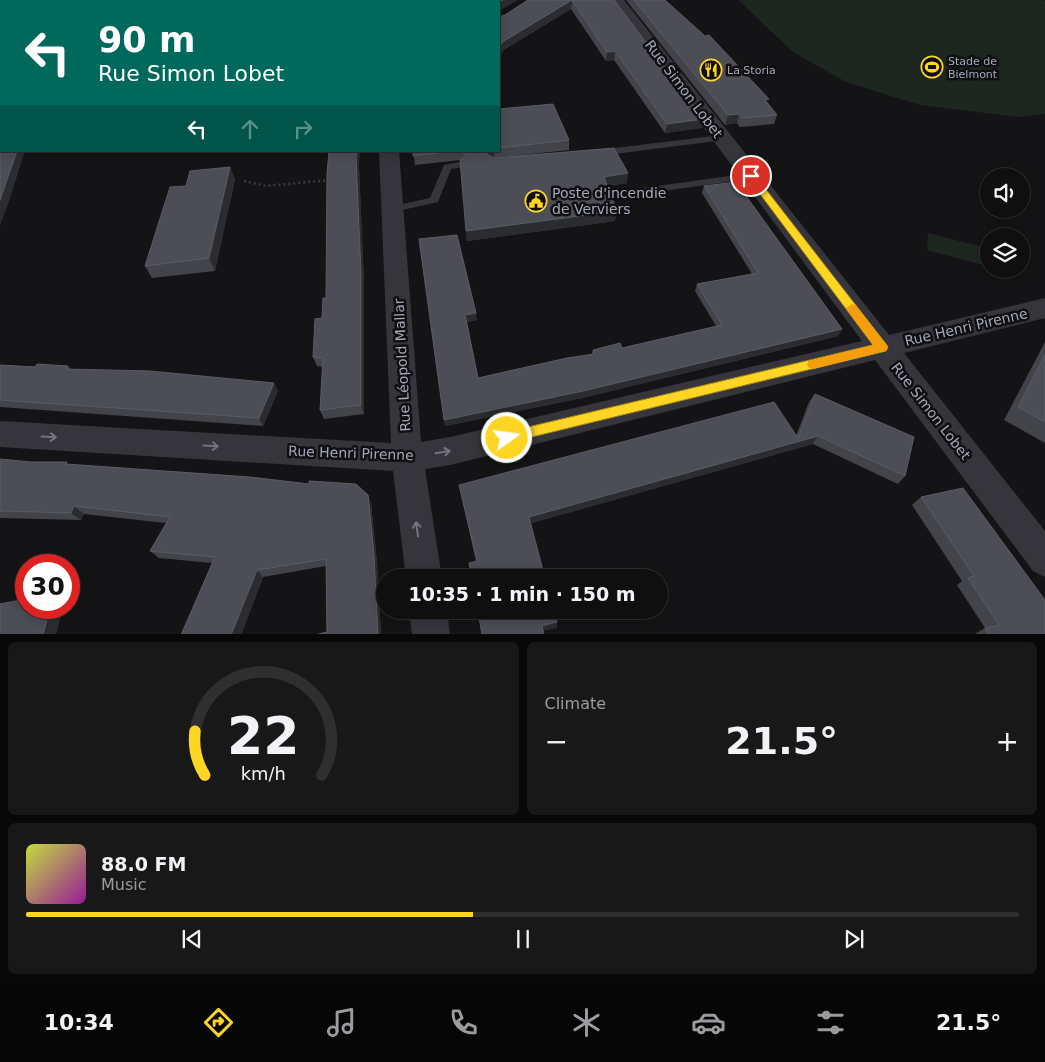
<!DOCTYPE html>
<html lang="en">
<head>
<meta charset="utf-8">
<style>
	body { margin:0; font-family:"DejaVu Sans",sans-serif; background:#181819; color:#f1f3f6; height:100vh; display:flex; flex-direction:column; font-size:19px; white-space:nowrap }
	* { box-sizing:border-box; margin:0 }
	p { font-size:16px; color:#9b9c9f }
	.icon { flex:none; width:28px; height:28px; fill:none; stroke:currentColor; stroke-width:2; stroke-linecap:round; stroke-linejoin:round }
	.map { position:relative; height:634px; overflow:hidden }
	.panel { display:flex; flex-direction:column; gap:8px; padding:8px; background:#080809; flex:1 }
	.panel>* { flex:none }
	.hud { position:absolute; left:0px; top:0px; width:500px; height:152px; box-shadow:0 2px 12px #0003,0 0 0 1px #2f2f30; background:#00695c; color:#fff; overflow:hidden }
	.buttons { position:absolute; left:980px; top:168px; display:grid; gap:10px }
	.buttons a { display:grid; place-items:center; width:50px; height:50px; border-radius:50%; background:#0f0f10; box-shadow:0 2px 12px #0003,0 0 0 1px #2f2f30; font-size:25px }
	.speed { position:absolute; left:15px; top:554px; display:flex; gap:10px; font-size:25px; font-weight:700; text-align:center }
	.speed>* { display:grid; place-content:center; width:65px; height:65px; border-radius:50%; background:#0f0f10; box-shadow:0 2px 12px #0003,0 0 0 1px #2f2f30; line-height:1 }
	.speed .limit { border:8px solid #d22; background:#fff; color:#111 }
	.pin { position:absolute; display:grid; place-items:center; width:42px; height:42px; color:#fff; margin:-21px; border:2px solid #fff; border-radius:50%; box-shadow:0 1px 5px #0007 }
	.me { position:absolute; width:55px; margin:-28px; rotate:76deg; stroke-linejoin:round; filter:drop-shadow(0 0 4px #0008) }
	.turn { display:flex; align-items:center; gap:18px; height:105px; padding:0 15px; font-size:22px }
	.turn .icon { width:65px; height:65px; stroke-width:2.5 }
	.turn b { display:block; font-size:35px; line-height:42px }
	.lanes { display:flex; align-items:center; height:48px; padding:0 15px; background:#0003; justify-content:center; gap:25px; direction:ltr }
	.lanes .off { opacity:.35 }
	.big { font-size:38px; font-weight:800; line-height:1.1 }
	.panel .card { flex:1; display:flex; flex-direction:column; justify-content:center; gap:8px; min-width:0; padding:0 18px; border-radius:8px; background:#181819 }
	.panel .dial { align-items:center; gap:0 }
	.dial svg { height:130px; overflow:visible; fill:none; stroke:#2f2f30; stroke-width:7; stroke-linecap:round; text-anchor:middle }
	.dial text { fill:#f1f3f6; stroke:none }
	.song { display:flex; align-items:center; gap:15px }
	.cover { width:60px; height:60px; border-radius:8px; background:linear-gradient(135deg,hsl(70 70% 55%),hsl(300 70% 35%)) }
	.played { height:5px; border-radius:2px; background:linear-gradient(90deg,#ffd523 45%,#2f2f30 45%) }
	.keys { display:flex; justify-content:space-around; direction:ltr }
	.heat { display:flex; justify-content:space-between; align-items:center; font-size:28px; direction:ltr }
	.panel .tiles { flex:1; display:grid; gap:8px; grid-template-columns:1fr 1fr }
	.card:last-child { grid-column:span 2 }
	.trip { position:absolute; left:376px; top:569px; width:292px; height:50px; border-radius:25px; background:#0f0f10; box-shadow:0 2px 12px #0003,0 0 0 1px #2f2f30; font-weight:800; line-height:50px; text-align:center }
	.menu { display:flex; height:80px; justify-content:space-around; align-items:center; background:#060606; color:#9b9c9f }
	.menu .icon { width:35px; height:35px }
	.menu .on { color:#ffd523 }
	.menu b { font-size:22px; color:#f1f3f6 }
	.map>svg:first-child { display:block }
	.green { fill:#1e2620 }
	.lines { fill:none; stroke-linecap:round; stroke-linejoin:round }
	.path { stroke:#3b3c42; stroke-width:2.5; stroke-dasharray:2 3; stroke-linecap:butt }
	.service { fill:#35353b; fill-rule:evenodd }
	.minor { fill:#35353b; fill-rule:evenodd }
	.wall { fill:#424449 }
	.shaded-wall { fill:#2b2c30 }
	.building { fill:#4d4e55; stroke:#5a5c65 }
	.oneway { stroke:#727480 }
	.route { fill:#ffd523; stroke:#a68a17 }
	.slow { fill:#f59e0b }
	.labels { text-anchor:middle; stroke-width:5; stroke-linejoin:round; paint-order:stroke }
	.far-poi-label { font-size:11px; fill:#a4a8b8; stroke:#0f0f11; text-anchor:start }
	.street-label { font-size:14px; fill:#a4a8b8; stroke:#0f0f11 }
	.poi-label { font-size:14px; fill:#a4a8b8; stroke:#0f0f11; text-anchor:start }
</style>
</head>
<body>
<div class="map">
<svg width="1045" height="635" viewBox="0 0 1045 635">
	<rect width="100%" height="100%" fill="#141416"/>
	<path class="green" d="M738 0H1043L1045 2V114L1019 117 920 105 846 82 793 52Z
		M928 233 987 248V266L927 250Z"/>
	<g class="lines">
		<path class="path" d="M244 181 266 186 330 180"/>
		<path class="service" d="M721 135 726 138 724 140 599 156 594 153 599 150Z
			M460 162 465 165 463 167 451 169 438 202 393 212 389 211 388 209 389 207 430 198 444 165Z
			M751 173 755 174V178L621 197 616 194 621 191Z"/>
		<path class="minor" d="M609 0H624L889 335 1045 298V318L904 353 1045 531V577L1033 571 875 360 450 465 425 469 442 578H406L393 471 0 447V421L391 443 379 151H399L421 442 450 437 862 341Z
			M409 610H447L450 635H412Z"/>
	</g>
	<path class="wall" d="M528 0H614L704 119 702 128 665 133 614 60 606 61 571 9 505 49 499 56V17L505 15Z
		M626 0H665L768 103 777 115 774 124 740 127 737 123 725 125Z
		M499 109 569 140V150L494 158 627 183 608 186 615 221 467 241 460 160 415 165 413 151H499Z
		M230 167 235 179 215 271 152 278 145 266 186 186Z
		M359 167 364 284V414L324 419 320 410 323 367 317 366 313 357 326 298Z
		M704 186 842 329 838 336 582 398 445 426 419 239 477 320 467 322 478 378 592 354 593 350 622 348 716 326 695 291 697 284 752 274 702 193Z
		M1045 342V443L1004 420Z
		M0 365 35 367 68 366 71 369 278 391 263 426 0 407Z
		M815 394 905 476 898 484 813 444 531 523 476 561 459 485 796 436 809 402Z
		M0 459 31 462 69 464 368 495 371 503 377 562 381 635H315L327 632 326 566 263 577 241 635H181L212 563 159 558 150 551 166 523 84 514 81 520 0 518Z
		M921 497 1045 635H973L985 628 957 585 962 581 912 505Z"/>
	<path class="shaded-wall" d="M123 0H132L131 1H121Z
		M503 0H518L499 11V2Z
		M572 0 571 9 505 49 499 56V46L504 41Z
		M615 51 614 60 606 61 607 52Z
		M739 114 737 123 725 125 728 115Z
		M704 119 702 128 665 133 667 124Z
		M17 151H25L9 201 0 226V200Z
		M357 151H360L359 167 364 284V414L361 405 356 157Z
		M490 151H494V158L487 154Z
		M230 167 235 179 215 271 209 258Z
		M628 173 627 183 603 186 604 177Z
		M617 211 615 221 467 241 466 231Z
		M476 313 477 320 466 322 465 315Z
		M842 329 838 336 582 398 445 426 444 420Z
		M274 383 278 391 263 426 259 418Z
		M818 436 813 444 529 524V517Z
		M368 495 371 503 377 562 381 635H378Z
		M74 506 84 514 81 520 71 513Z
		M257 570 263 577 241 635H231Z
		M50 608H63L56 635H43Z
		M557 622V628L541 631 542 626Z"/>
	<path class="building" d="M57 0H123L121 1H56Z
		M181 0H318V1H180Z
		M463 0H503L499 2V1H461Z
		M528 0H614L704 119 667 124 615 51 607 52 572 0 504 41 499 46V17L505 15Z
		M634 0H665L705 36 709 35 769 99 765 100 777 115 742 118 739 114 728 115Z
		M1 51V151H17L0 200V53Z
		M553 104 569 140 499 148V109Z
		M614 148 628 173 604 177 617 211 466 231 460 160 466 155 460 151H490L487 154 494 158Z
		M329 151H357L356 157 361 274V405L320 410 323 358 313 357 315 319 322 318 323 298H326L327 174Z
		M413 151H453L413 156Z
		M230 167 209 258 145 266 170 187 186 186 190 171Z
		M736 182 842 329 583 391 444 420 419 239 457 235 476 313 465 315 478 378 567 358 594 354 593 350 620 343 622 348 722 325 697 284 758 273 704 186Z
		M1045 355V422L1018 407Z
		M37 364 68 366 66 369 150 371 274 383 259 418 0 400V365L35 367Z
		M815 394 914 437 905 476 818 436 529 517 545 578H472L469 563 477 561 459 485 774 402 798 438Z
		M0 459 31 462H67L66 464 250 477 309 484V481L356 484 368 495 374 555 378 635H315L327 632 326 559 257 570 231 635H181L215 557 150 551 170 517 74 506 71 513 0 511Z
		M963 488 1045 600V635H989L985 628 999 625 968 578 974 576 921 497Z
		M26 599V608H50L43 635H0V604Z
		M478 610H554L557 622 542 626 544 635H482Z"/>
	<defs><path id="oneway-shaft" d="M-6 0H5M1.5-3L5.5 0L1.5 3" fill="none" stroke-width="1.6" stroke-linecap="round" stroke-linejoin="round" transform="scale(1.25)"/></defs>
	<g class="oneway">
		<use href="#oneway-shaft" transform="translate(49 437) rotate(3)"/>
		<use href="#oneway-shaft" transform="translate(211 446) rotate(3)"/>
		<use href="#oneway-shaft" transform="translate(443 452) rotate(-9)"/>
		<use href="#oneway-shaft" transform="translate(417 529) rotate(-98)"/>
	</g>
	<path class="route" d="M751 173 754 174 886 344 888 347 886 351 507 443 502 442 500 438 502 433 507 432 873 345 748 178V174Z"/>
	<path class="slow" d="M852 304 856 306 886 344 888 347 886 351 813 369 809 368 807 364 809 361 873 345 846 308Z"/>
	<defs>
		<g id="stadium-ring" transform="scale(1.125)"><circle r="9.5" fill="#0f0f11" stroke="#ffd523" stroke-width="1.5"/><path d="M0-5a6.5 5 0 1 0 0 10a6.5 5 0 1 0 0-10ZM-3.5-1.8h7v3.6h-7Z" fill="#ffd523"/></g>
		<g id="restaurant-ring" transform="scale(1.125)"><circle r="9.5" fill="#0f0f11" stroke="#ffd523" stroke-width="1.5"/><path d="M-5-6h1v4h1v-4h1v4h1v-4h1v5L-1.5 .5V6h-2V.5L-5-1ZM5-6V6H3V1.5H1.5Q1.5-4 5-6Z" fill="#ffd523"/></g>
		<g id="civic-ring" transform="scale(1.125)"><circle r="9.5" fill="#0f0f11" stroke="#ffd523" stroke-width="1.5"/><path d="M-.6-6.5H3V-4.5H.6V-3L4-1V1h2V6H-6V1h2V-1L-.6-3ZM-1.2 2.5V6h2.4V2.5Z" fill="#ffd523"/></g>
	</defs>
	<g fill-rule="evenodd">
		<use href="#stadium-ring" x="932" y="67"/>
		<use href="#restaurant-ring" x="711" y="70"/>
		<use href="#civic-ring" x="536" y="201"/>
	</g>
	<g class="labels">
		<g class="far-poi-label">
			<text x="948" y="65">Stade de<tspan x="948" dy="13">Bielmont</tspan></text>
			<text x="727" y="74">La Storia</text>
		</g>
		<g class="street-label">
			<text transform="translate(684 89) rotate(53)" y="5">Rue Simon Lobet</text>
			<text transform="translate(966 327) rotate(-13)" y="5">Rue Henri Pirenne</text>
			<text transform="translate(402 365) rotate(-93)" y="5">Rue Léopold Mallar</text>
			<text transform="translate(931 411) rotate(52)" y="5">Rue Simon Lobet</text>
			<text transform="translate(351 453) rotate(2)" y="5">Rue Henri Pirenne</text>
		</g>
		<g class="poi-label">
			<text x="552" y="198">Poste d'incendie<tspan x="552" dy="16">de Verviers</tspan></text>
		</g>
	</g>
</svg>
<div class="buttons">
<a><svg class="icon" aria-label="sound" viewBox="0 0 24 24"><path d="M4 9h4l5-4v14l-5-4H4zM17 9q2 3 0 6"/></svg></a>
<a><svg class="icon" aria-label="layers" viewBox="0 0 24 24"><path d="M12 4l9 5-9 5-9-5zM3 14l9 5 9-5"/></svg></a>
</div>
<div class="speed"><div class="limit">30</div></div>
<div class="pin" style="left:751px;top:176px;background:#d93025"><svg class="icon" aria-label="arrive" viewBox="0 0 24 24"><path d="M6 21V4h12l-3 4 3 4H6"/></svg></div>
<svg class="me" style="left:507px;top:438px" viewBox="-20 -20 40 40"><circle r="17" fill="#ffd523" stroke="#fff" stroke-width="3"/><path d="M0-11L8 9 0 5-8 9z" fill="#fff"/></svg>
<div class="trip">10:35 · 1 min · 150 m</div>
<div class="hud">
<div class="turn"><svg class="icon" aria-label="left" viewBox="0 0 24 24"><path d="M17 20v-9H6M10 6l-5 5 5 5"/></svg><div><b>90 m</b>Rue Simon Lobet</div></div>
<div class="lanes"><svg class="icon" aria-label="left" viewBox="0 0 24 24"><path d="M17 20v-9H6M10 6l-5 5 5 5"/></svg><svg class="icon off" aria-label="ahead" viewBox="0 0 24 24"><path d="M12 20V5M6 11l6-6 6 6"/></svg><svg class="icon off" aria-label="right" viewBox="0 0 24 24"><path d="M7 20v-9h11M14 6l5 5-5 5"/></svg></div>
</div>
</div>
<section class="panel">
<div class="tiles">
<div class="card dial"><svg viewBox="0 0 100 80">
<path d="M14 69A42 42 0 1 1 86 69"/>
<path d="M14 69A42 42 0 0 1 8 42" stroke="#ffd523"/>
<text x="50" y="56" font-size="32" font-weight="700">22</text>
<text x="50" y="72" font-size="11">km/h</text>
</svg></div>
<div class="card"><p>Climate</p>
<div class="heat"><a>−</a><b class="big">21.5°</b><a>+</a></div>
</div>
<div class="card">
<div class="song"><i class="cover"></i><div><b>88.0 FM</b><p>Music</p></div></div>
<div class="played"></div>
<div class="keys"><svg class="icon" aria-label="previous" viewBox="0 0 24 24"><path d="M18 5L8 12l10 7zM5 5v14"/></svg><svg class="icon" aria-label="pause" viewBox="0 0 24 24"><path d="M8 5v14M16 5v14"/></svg><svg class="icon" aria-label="next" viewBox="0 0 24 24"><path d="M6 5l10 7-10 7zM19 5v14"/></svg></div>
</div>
</div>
</section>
<nav class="menu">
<b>10:34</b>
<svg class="icon on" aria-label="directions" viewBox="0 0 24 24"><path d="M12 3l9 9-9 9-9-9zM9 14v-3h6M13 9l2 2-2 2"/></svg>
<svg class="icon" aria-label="music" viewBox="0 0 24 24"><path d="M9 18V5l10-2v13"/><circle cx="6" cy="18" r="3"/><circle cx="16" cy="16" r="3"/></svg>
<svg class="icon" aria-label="phone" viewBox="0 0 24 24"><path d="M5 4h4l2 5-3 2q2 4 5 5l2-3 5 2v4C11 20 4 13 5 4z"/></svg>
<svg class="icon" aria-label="climate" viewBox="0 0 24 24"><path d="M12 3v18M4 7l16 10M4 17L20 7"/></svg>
<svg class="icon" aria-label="car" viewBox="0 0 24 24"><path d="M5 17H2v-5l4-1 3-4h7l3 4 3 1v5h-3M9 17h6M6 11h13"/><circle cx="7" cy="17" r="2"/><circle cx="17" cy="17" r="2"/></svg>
<svg class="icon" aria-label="filters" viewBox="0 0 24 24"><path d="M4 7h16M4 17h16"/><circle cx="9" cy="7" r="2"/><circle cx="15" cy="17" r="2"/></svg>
<b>21.5°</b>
</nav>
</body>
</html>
